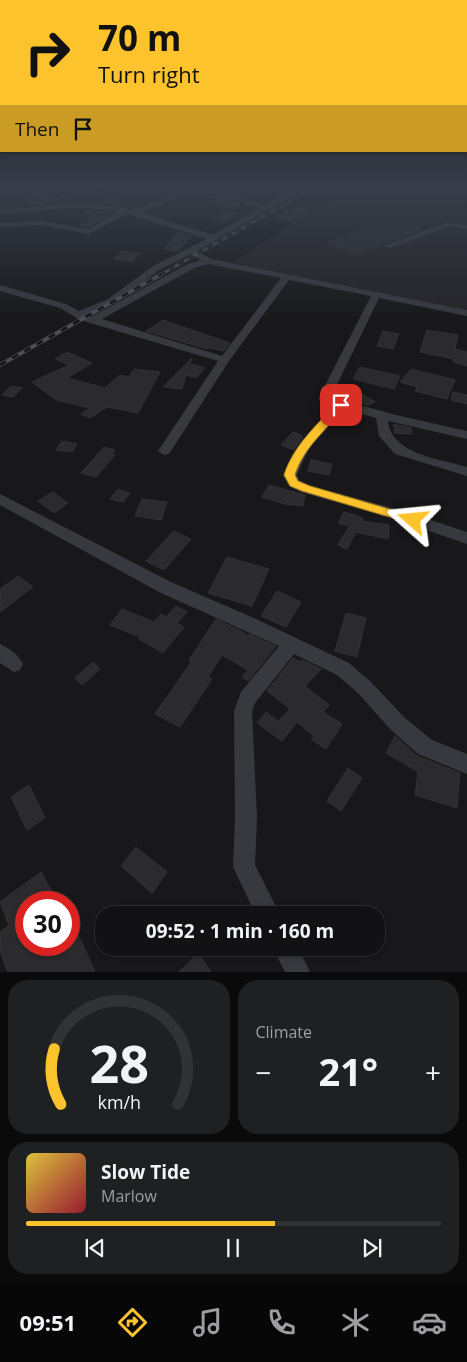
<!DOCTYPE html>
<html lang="en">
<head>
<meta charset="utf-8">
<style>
	body { margin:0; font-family:"Open Sans",sans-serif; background:#1f2022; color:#f1f3f6; height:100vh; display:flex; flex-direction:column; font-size:19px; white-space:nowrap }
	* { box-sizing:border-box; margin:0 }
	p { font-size:16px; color:#9c9ea0 }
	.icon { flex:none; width:28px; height:28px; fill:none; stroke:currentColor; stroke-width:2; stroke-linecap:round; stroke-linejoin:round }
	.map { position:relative; height:972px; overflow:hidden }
	.panel { display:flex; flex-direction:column; gap:8px; padding:8px; background:#0a0a0b; flex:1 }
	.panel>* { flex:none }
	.hud { position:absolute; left:0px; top:0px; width:468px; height:152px; box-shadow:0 1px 4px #0004,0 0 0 1px #313234; background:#fdc32c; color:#111; overflow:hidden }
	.speed { position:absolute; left:15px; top:891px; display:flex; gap:10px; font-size:25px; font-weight:700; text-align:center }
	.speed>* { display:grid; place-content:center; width:65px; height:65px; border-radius:50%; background:#121214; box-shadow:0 1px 4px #0004,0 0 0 1px #313234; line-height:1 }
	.speed .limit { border:8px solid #d22; background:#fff; color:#111 }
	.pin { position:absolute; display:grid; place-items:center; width:42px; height:42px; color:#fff; margin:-21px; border-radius:10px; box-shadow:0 2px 8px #0006 }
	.me { position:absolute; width:55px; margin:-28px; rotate:288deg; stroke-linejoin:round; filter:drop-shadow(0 0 4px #0008) }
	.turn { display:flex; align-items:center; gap:18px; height:105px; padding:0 15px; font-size:22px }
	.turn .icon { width:65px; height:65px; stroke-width:2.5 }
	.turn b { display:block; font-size:35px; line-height:42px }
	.then { display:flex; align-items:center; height:48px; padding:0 15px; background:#0003; gap:10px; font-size:19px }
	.big { font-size:38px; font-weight:700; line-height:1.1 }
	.panel .card { flex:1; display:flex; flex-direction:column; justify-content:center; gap:8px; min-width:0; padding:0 18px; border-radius:20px; background:#1f2022 }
	.panel .dial { align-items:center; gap:0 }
	.dial svg { height:130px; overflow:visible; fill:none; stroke:#313234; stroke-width:7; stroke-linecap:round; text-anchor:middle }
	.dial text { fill:#f1f3f6; stroke:none }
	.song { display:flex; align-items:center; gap:15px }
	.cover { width:60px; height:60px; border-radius:8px; background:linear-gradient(135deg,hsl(50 70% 55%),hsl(350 70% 35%)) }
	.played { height:5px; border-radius:2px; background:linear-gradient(90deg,#fdc32c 60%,#313234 60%) }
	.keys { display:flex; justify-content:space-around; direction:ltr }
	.heat { display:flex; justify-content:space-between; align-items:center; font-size:28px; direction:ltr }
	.panel .tiles { flex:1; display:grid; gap:8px; grid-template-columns:1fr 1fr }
	.card:last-child { grid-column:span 2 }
	.trip { position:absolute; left:95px; top:906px; width:290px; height:50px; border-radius:20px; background:#121214; box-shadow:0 1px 4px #0004,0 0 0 1px #313234; font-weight:700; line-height:50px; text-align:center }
	.tabs { display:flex; height:80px; justify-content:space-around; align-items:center; background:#070708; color:#9c9ea0 }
	.tabs .icon { width:35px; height:35px }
	.tabs .active { color:#fdc32c }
	.tabs b { font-size:22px; color:#f1f3f6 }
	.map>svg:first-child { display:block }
	.built { fill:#242327 }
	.building { fill:#2b2b2e; stroke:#323136 }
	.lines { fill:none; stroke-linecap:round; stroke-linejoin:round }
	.street { fill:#38393f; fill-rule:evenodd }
	.rail-far1-casing { stroke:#4b4d54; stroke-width:3 }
	.rail-casing { stroke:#4b4d54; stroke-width:4 }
	.rail-far1 { stroke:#131315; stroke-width:2; stroke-dasharray:5.5; stroke-linecap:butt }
	.rail { stroke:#131315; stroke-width:2.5; stroke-dasharray:7; stroke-linecap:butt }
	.route { fill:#fdc32c; stroke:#a47f1d }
</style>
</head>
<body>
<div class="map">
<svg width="467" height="972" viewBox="0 0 467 972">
	<rect width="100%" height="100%" fill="#18181a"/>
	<path class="built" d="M351 186H467V310L232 263Z"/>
	<path class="building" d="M25 186 39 202 46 204 60 201 62 203 30 205 5 190Z
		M128 186H134L151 193 137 200 122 197 115 205 101 203Z
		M227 186 239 189V186L277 187 251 198 221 189Z
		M211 196 239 204 230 208 209 202 213 200 206 197Z
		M299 207 313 212 294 223 275 217Z
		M90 210 108 213 103 218 88 227 81 226 95 215 84 214Z
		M226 211 237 213 224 222 211 219Z
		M398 220 421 230 378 244 382 245 355 256 326 243 348 236 346 235Z
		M178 232 192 236 177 252 164 249Z
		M122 251 141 253 132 262 114 259Z
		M163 320 230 343 224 351 209 348 207 349 146 331Z
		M427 330 458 335 455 349 467 352V366L453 362 454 359 420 352Z
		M383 331 399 334 393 349 377 346Z
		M67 352 92 363 67 378 105 388 120 375 129 377 134 369 160 372 138 413 107 407 90 418 81 414 90 408 56 400 32 382 69 365 55 359Z
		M192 358 190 364 205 368 196 378 186 375 182 389 163 387Z
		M360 367 400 376 394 389 353 379Z
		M411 369 455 380 447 399 415 391 417 387 400 382Z
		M11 386 22 388 13 397 2 395Z
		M349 386 375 402 368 405 354 401 344 395Z
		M453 392 467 395V404L451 400Z
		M393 424 411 428 412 434 395 433Z
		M293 432 303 436 294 450 281 445Z
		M62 441 77 444 72 452 56 450Z
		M104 447 115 450 112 454 115 455 96 477 81 473Z
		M311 460 332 464 329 475 308 471Z
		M269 485 305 495 303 506 285 504 262 497Z
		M118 489 130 493 123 502 110 499Z
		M53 492 68 503 54 513 38 501Z
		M142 499 167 502 161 520 135 516Z
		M344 512 363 518 362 521 389 525 388 539 356 532 347 549 338 545 349 526 338 523Z
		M174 531 191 539 164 570 146 561Z
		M227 557 269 569 252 606 208 593Z
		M18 576 33 587 0 612V589Z
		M277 591 301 602 286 627 261 616Z
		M176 606 187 612 177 623 184 627 163 653 139 639 140 637 110 625 122 609 154 622 161 614 166 617Z
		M346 613 366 618 357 657 335 651Z
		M216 619 241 631 248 636 249 634 276 646 248 681 242 677 248 670 222 655 208 677 212 679 180 727 155 714 192 661 189 660Z
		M293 658 300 662 302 660 321 669 305 686 329 705 323 712 342 724 326 749 311 739 314 736 297 722 282 741 257 723 266 712 278 721 290 709 267 691Z
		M93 662 100 669 82 685 75 678Z
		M395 736 417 756 460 773 457 808 415 795 418 772 386 753Z
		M348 768 362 778 341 811 327 801Z
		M29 785 45 818 27 830 11 797Z
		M136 847 167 872 152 893 121 866Z
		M41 872 53 894 57 891 63 902H26V945H69V915L95 972H8L0 951V932L9 925 0 902Z
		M198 953 211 972H179Z"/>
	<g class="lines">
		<path class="street" d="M27 186H34L48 198 107 186H118L47 202 40 200Z
			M191 186H203L264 204 301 186H309L197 251 211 259 467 310V316L379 298 331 397 396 415 467 431V439L388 421C391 454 440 459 467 467V476L395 454 379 436 376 418 344 409 309 448 297 475 299 480 311 486 400 510 467 532V544L391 518 301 492 289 486 283 475 300 443 333 406 320 401 318 399 371 296 289 280 229 361 169 454 164 455 158 451 218 361 80 320 60 308 0 291V285L66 304 79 311 108 299 153 266 207 239 126 214 89 234 42 225 0 227V223L42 221 88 229 118 212 80 207 0 214V210L80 203 127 208 132 210 192 188ZM199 190 259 208 213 235 140 212ZM191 254 201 260 188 264 91 317 86 315 121 299 159 270ZM208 264 281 278 222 356 102 319 194 268Z
			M445 223 467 225V229L449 227 390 248 383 246Z
			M0 494 171 582 256 619 349 663 371 682 404 717 432 740 467 754V774L418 754 390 729 359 694 337 675 294 654 255 703 252 711 257 817 255 865 280 915H256L233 867 235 817 234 711 241 692 279 646 159 592 0 505Z
			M0 644C9 648 19 655 23 664L20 670 14 672 0 663Z
			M273 948H298L310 972H285Z"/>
		<g class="rail-far1-casing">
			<path id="rail-far1" d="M160 275 317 186"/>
		</g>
		<g class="rail-casing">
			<path id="rail" d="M0 365 162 274"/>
		</g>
		<use href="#rail-far1" class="rail-far1"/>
		<use href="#rail" class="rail"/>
	</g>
	<linearGradient id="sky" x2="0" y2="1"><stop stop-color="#0d0d0e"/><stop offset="0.58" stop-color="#373d49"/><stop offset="1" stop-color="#373d49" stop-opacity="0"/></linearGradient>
	<rect width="467" height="322" fill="url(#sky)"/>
	<path class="route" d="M341 402 346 405C328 429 304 446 295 475L298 481 310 486 417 517 419 520 417 523 413 524 302 491 290 486 284 475C293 446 317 425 337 403Z"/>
</svg>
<div class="speed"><div class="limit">30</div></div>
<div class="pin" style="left:341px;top:405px;background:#d93025"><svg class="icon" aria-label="arrive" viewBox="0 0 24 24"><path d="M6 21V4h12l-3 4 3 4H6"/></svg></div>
<svg class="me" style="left:413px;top:520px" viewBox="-20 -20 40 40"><path d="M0-17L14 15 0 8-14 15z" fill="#fdc32c" stroke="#fff" stroke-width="4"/></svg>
<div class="trip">09:52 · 1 min · 160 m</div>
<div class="hud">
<div class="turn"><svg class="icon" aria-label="right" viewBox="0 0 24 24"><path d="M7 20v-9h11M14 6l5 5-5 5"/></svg><div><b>70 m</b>Turn right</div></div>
<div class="then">Then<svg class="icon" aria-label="arrive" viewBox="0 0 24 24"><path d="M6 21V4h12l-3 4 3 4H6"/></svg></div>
</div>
</div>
<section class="panel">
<div class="tiles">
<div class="card dial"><svg viewBox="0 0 100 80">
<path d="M14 69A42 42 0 1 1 86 69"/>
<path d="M14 69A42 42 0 0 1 10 35" stroke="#fdc32c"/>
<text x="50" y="56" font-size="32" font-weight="700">28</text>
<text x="50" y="72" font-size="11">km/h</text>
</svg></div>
<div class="card"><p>Climate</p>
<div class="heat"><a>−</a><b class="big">21°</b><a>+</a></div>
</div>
<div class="card">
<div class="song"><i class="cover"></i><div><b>Slow Tide</b><p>Marlow</p></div></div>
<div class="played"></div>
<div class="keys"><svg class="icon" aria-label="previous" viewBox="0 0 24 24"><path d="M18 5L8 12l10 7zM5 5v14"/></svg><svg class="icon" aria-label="pause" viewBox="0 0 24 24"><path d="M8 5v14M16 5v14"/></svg><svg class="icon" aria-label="next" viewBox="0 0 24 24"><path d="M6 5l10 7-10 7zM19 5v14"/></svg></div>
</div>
</div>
</section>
<nav class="tabs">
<b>09:51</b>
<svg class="icon active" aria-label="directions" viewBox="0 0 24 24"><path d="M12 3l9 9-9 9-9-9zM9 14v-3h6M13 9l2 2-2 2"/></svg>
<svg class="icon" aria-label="music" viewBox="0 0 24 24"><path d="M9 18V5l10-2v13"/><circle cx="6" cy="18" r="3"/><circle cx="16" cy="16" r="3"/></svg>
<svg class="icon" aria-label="phone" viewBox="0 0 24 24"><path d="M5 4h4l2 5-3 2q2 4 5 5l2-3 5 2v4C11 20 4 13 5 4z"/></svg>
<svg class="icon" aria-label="climate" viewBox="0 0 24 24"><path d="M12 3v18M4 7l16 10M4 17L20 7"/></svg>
<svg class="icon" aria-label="car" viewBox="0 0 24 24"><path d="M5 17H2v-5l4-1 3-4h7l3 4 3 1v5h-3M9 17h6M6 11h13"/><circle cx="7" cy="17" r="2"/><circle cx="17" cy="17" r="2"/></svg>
</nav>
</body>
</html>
